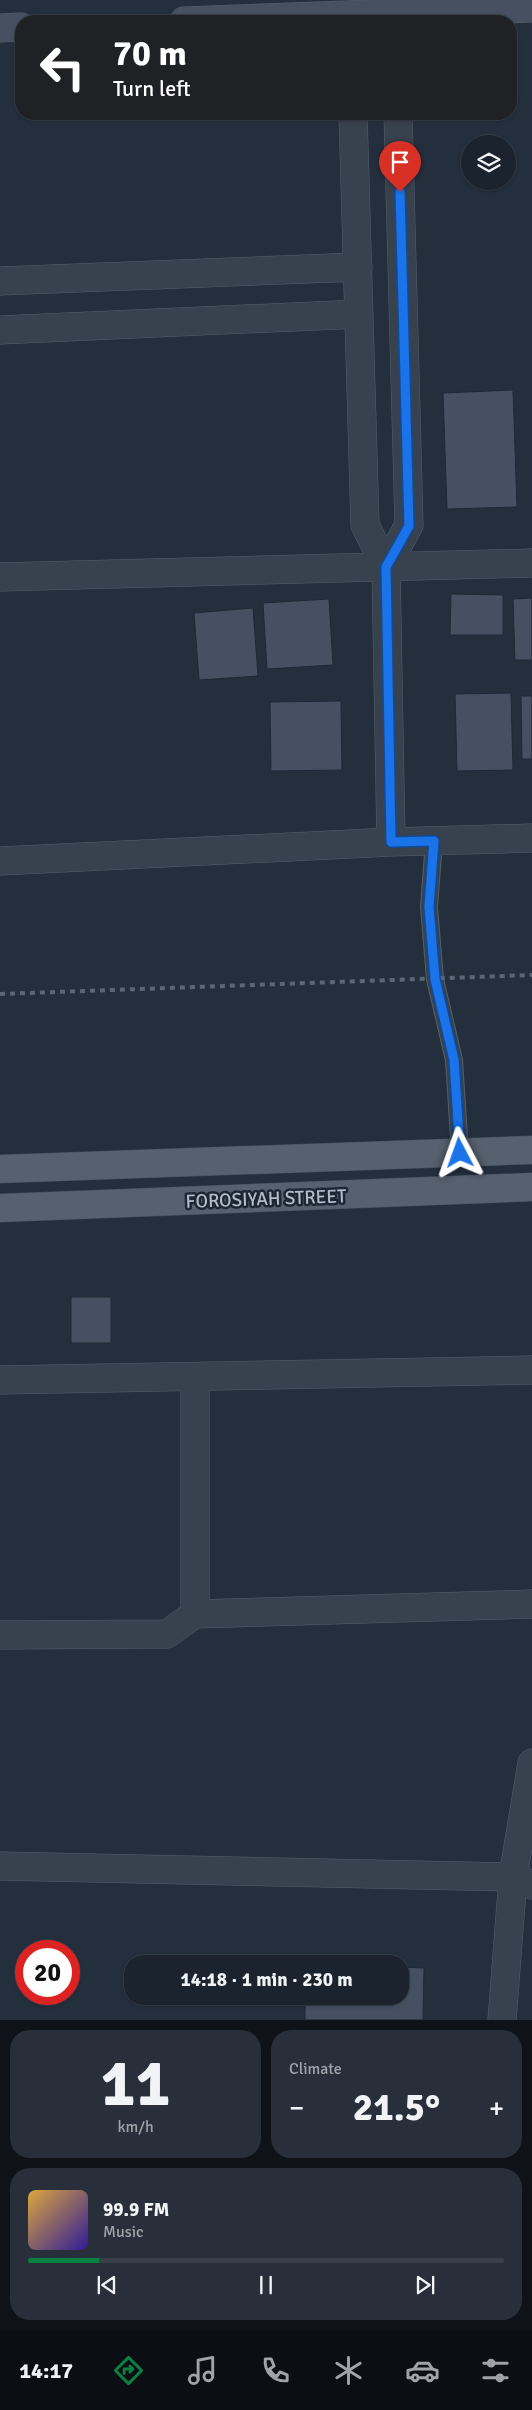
<!DOCTYPE html>
<html lang="en">
<head>
<meta charset="utf-8">
<style>
	body { margin:0; font-family:Signika,sans-serif; background:#282f3a; color:#f1f3f6; height:100vh; display:flex; flex-direction:column; font-size:19px; white-space:nowrap }
	* { box-sizing:border-box; margin:0 }
	p { font-size:16px; color:#a0a4aa }
	.icon { flex:none; width:28px; height:28px; fill:none; stroke:currentColor; stroke-width:2; stroke-linecap:round; stroke-linejoin:round }
	.map { position:relative; height:2020px; overflow:hidden }
	.side { display:flex; flex-direction:column; gap:10px; padding:10px; background:#0f1319; flex:1 }
	.side>* { flex:none }
	.top-card { position:absolute; left:15px; top:15px; width:502px; height:105px; border-radius:20px; box-shadow:0 1px 4px #0004,0 0 0 1px #39404a; background:#202124; color:#fff; overflow:hidden }
	.tools { position:absolute; left:461px; top:135px; display:grid; gap:10px }
	.tools a { display:grid; place-items:center; width:55px; height:55px; border-radius:50%; background:#1b232e; box-shadow:0 1px 4px #0004,0 0 0 1px #39404a; font-size:25px }
	.speed { position:absolute; left:15px; top:1940px; display:flex; gap:10px; font-size:25px; font-weight:700; text-align:center }
	.speed>* { display:grid; place-content:center; width:65px; height:65px; border-radius:50%; background:#1b232e; box-shadow:0 1px 4px #0004,0 0 0 1px #39404a; line-height:1 }
	.speed .limit { border:8px solid #d22; background:#fff; color:#111 }
	.pin { position:absolute; display:grid; place-items:center; width:42px; height:42px; color:#fff; margin:-51px -21px; border-radius:50% 50% 50% 0; rotate:-45deg; box-shadow:0 0 5px #0007 }
	.pin .icon { rotate:45deg }
	.me { position:absolute; width:55px; margin:-28px; rotate:356deg; stroke-linejoin:round; filter:drop-shadow(0 0 4px #0008) }
	.turn { display:flex; align-items:center; gap:18px; height:105px; padding:0 15px; font-size:22px }
	.turn .icon { width:65px; height:65px; stroke-width:2.5 }
	.turn b { display:block; font-size:35px; line-height:42px }
	.big { font-size:38px; font-weight:800; line-height:1.1 }
	.side .widget { flex:1; display:flex; flex-direction:column; justify-content:center; gap:8px; min-width:0; padding:0 18px; border-radius:20px; background:#282f3a }
	.side .dial { align-items:center; gap:0 }
	.dial b { font-size:65px; line-height:1 }
	.song { display:flex; align-items:center; gap:15px }
	.cover { width:60px; height:60px; border-radius:8px; background:linear-gradient(135deg,hsl(40 70% 55%),hsl(250 70% 35%)) }
	.played { height:5px; border-radius:2px; background:linear-gradient(90deg,#0b8043 15%,#39404a 15%) }
	.keys { display:flex; justify-content:space-around; direction:ltr }
	.heat { display:flex; justify-content:space-between; align-items:center; font-size:28px; direction:ltr }
	.side .tiles { flex:1; display:grid; gap:10px; grid-template-columns:1fr 1fr }
	.widget:last-child { grid-column:span 2 }
	.trip { position:absolute; left:124px; top:1955px; width:285px; height:50px; border-radius:20px; background:#1b232e; box-shadow:0 1px 4px #0004,0 0 0 1px #39404a; font-weight:800; line-height:50px; text-align:center }
	.menu { display:flex; height:80px; justify-content:space-around; align-items:center; background:#0b0e12; color:#a0a4aa }
	.menu .icon { width:35px; height:35px }
	.menu .on { color:#0b8043 }
	.menu b { font-size:22px; color:#f1f3f6 }
	.map>svg:first-child { display:block }
	.building { fill:#455162; stroke:#1f2835 }
	.lines { fill:none; stroke-linecap:round; stroke-linejoin:round }
	.service-casing { stroke:#565f6c; stroke-width:18 }
	.minor-casing { stroke:#565f6c; stroke-width:29 }
	.secondary-casing { stroke:#565f6c; stroke-width:29 }
	.primary-casing { stroke:#414a57; stroke-width:29 }
	.service { stroke:#38414e; stroke-width:16 }
	.minor { stroke:#38414e; stroke-width:28 }
	.secondary { stroke:#465061; stroke-width:28 }
	.primary { stroke:#56606e; stroke-width:28 }
	.rail { stroke:#5a6575; stroke-width:4; stroke-dasharray:5 5; stroke-linecap:butt }
	.route-casing { stroke:#114b97; stroke-width:12 }
	.route { stroke:#1a73e8; stroke-width:9 }
	.labels { text-anchor:middle; stroke-width:5; stroke-linejoin:round; paint-order:stroke }
	.street-label { font-size:19px; fill:#b4bcc9; stroke:#1d2633 }
</style>
</head>
<body>
<div class="map">
<svg width="532" height="2020" viewBox="0 0 532 2020">
	<rect width="100%" height="100%" fill="#242f3e"/>
	<path class="building" d="M513 390 517 507 447 509 443 393Z
		M451 594 503 595V635H450Z
		M532 598V660H515L513 599Z
		M329 599 333 665 267 669 263 603Z
		M253 608 258 676 199 680 194 613Z
		M511 693 513 770 457 771 455 694Z
		M521 696H532V759H522Z
		M341 701 342 770 271 771 270 702Z
		M71 1297H111V1343H71Z
		M400 1967 424 1968 423 2020H305V1996H400Z"/>
	<g class="lines">
		<g class="service-casing">
			<path id="service" d="M434 841 429 907 435 979 454 1060 460 1153"/>
		</g>
		<g class="minor-casing">
			<path id="minor" d="M353 114 365 525 386 567 391 842
				M0 281 358 267
				M0 330 359 314
				M386 567 409 525 398 114
				M0 577 532 563
				M0 861 391 842 532 838
				M195 1377V1614
				M0 1380 532 1370
				M0 1635 167 1634 195 1614 532 1604
				M0 1866 513 1877 532 1885
				M502 2020 513 1877 532 1763"/>
		</g>
		<g class="secondary-casing">
			<path id="secondary" d="M184 21 532 8
				M0 28 21 27"/>
		</g>
		<g class="primary-casing">
			<path id="primary" d="M0 1169 532 1150
				M0 1208 532 1187"/>
		</g>
		<use href="#service" class="service"/>
		<use href="#minor" class="minor"/>
		<use href="#secondary" class="secondary"/>
		<use href="#primary" class="primary"/>
		<path class="rail" d="M0 994 532 975"/>
	</g>
	<g class="lines">
		<g class="route-casing">
			<path id="route" d="M400 192 409 526 386 567 391 842 434 841 429 907 435 979 454 1060 460 1153"/>
		</g>
		<use href="#route" class="route"/>
	</g>
	<g class="labels">
		<g class="street-label">
			<text transform="translate(266 1198) rotate(-2)" y="7">FOROSIYAH STREET</text>
		</g>
	</g>
</svg>
<div class="tools">
<a><svg class="icon" aria-label="layers" viewBox="0 0 24 24"><path d="M12 4l9 5-9 5-9-5zM3 14l9 5 9-5"/></svg></a>
</div>
<div class="speed"><div class="limit">20</div></div>
<div class="pin" style="left:400px;top:192px;background:#d93025"><svg class="icon" aria-label="arrive" viewBox="0 0 24 24"><path d="M6 21V4h12l-3 4 3 4H6"/></svg></div>
<svg class="me" style="left:460px;top:1153px" viewBox="-20 -20 40 40"><path d="M0-17L14 15 0 8-14 15z" fill="#1a73e8" stroke="#fff" stroke-width="4"/></svg>
<div class="trip">14:18 · 1 min · 230 m</div>
<div class="top-card">
<div class="turn"><svg class="icon" aria-label="left" viewBox="0 0 24 24"><path d="M17 20v-9H6M10 6l-5 5 5 5"/></svg><div><b>70 m</b>Turn left</div></div>
</div>
</div>
<section class="side">
<div class="tiles">
<div class="widget dial"><b>11</b><p>km/h</p></div>
<div class="widget"><p>Climate</p>
<div class="heat"><a>−</a><b class="big">21.5°</b><a>+</a></div>
</div>
<div class="widget">
<div class="song"><i class="cover"></i><div><b>99.9 FM</b><p>Music</p></div></div>
<div class="played"></div>
<div class="keys"><svg class="icon" aria-label="previous" viewBox="0 0 24 24"><path d="M18 5L8 12l10 7zM5 5v14"/></svg><svg class="icon" aria-label="pause" viewBox="0 0 24 24"><path d="M8 5v14M16 5v14"/></svg><svg class="icon" aria-label="next" viewBox="0 0 24 24"><path d="M6 5l10 7-10 7zM19 5v14"/></svg></div>
</div>
</div>
</section>
<nav class="menu">
<b>14:17</b>
<svg class="icon on" aria-label="directions" viewBox="0 0 24 24"><path d="M12 3l9 9-9 9-9-9zM9 14v-3h6M13 9l2 2-2 2"/></svg>
<svg class="icon" aria-label="music" viewBox="0 0 24 24"><path d="M9 18V5l10-2v13"/><circle cx="6" cy="18" r="3"/><circle cx="16" cy="16" r="3"/></svg>
<svg class="icon" aria-label="phone" viewBox="0 0 24 24"><path d="M5 4h4l2 5-3 2q2 4 5 5l2-3 5 2v4C11 20 4 13 5 4z"/></svg>
<svg class="icon" aria-label="climate" viewBox="0 0 24 24"><path d="M12 3v18M4 7l16 10M4 17L20 7"/></svg>
<svg class="icon" aria-label="car" viewBox="0 0 24 24"><path d="M5 17H2v-5l4-1 3-4h7l3 4 3 1v5h-3M9 17h6M6 11h13"/><circle cx="7" cy="17" r="2"/><circle cx="17" cy="17" r="2"/></svg>
<svg class="icon" aria-label="filters" viewBox="0 0 24 24"><path d="M4 7h16M4 17h16"/><circle cx="9" cy="7" r="2"/><circle cx="15" cy="17" r="2"/></svg>
</nav>
</body>
</html>
